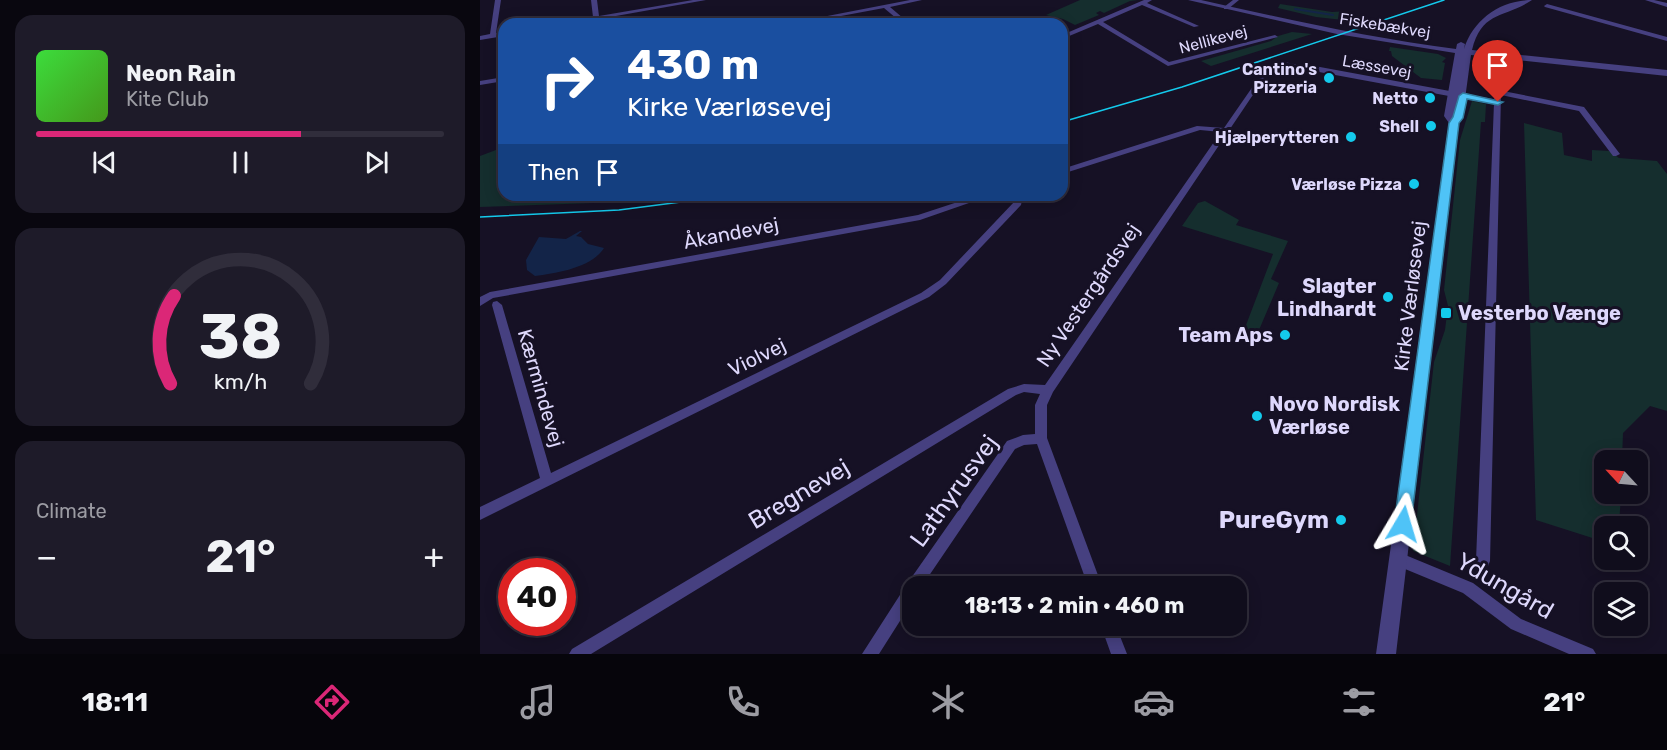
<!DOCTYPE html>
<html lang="en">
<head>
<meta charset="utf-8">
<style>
	body { margin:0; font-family:Rubik,sans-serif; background:#1e1b29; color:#f1f3f6; height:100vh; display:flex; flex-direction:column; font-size:22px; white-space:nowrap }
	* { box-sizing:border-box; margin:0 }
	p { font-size:20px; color:#9c9ca3 }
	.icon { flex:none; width:33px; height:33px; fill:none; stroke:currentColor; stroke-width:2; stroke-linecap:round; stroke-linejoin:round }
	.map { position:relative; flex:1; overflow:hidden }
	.sheet { display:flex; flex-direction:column; gap:15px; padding:15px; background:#09070f; width:480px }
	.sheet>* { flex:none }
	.hud { position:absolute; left:18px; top:18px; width:570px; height:183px; border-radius:18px; box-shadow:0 3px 15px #0003,0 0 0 2px #302d3b; background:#1a4fa0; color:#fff; overflow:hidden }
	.needle { width:39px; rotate:296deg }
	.fabs { position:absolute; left:1114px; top:450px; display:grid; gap:12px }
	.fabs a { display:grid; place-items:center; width:54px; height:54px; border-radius:12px; background:#100d1c; box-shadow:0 3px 15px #0003,0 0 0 2px #302d3b; font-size:30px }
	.speed { position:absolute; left:18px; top:558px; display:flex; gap:12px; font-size:30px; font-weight:700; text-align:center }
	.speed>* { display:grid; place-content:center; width:78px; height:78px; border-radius:50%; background:#100d1c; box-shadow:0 3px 15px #0003,0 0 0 2px #302d3b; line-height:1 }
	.speed .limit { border:9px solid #d22; background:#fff; color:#111 }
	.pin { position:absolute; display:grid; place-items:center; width:51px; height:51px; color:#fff; margin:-62px -26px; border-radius:50% 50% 50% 0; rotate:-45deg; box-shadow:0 0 6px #0007 }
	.pin .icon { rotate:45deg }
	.me { position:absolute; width:66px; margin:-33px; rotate:7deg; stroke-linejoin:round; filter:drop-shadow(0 0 4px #0008) }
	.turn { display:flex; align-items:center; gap:21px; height:126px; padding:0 30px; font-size:27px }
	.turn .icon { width:78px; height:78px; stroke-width:2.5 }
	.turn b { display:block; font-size:42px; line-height:51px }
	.then { display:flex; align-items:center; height:57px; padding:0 30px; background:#0003; gap:12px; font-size:22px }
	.big { font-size:45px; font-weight:700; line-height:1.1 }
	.sheet .card { flex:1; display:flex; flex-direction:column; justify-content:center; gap:9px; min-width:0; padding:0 21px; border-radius:18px; background:#1e1b29 }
	.sheet .dial { align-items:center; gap:0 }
	.dial svg { height:156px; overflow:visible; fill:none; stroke:#302d3b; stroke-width:7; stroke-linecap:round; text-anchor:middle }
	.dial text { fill:#f1f3f6; stroke:none }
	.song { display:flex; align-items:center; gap:18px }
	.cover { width:72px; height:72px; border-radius:9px; background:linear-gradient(135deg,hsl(120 70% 55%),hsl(100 70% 35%)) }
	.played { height:6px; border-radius:3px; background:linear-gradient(90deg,#db2777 65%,#302d3b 65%) }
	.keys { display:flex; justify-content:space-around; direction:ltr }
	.heat { display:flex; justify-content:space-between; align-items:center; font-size:33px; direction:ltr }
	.trip { position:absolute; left:422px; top:576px; width:345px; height:60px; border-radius:18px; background:#100d1c; box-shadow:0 3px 15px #0003,0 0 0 2px #302d3b; font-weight:700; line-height:60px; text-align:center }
	.dock { display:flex; height:96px; justify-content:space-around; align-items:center; background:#06050b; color:#9c9ca3 }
	.dock .icon { width:42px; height:42px }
	.dock .current { color:#db2777 }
	.dock b { font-size:27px; color:#f1f3f6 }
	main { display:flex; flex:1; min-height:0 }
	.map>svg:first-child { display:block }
	.green { fill:#152e2e }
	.water { fill:#132448 }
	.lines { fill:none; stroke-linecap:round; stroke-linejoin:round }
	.stream { stroke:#132448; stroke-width:2 }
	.pedestrian { stroke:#464080; stroke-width:5 }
	.minor { fill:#464080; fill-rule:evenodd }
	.tertiary { fill:#464080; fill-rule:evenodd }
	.tram { stroke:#14caec; stroke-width:1.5 }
	.route { fill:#4fc3f7; stroke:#337fa1; stroke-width:1.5 }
	.poi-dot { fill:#14caec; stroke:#161125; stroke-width:2 }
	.labels { text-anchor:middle; stroke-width:6; stroke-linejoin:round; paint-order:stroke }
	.far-street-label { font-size:16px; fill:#ded8fc; stroke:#161125 }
	.far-poi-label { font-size:16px; font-weight:bold; fill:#ded8fc; stroke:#161125; text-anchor:end }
	.street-label { font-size:20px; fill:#ded8fc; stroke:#161125 }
	.poi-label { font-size:20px; font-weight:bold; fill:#ded8fc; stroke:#161125; text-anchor:end }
	.near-street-label { font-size:24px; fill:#ded8fc; stroke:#161125 }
	.near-poi-label { font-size:24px; font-weight:bold; fill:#ded8fc; stroke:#161125; text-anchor:end }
</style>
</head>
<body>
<main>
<section class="sheet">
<div class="card">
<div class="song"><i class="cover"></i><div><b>Neon Rain</b><p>Kite Club</p></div></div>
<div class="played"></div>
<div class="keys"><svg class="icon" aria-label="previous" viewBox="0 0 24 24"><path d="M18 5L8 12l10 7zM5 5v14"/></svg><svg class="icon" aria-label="pause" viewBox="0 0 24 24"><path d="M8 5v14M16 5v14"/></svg><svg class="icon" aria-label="next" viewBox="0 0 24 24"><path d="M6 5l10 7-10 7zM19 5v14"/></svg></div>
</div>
<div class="card dial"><svg viewBox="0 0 100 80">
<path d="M14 69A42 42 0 1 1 86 69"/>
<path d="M14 69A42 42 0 0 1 16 24" stroke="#db2777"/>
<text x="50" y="56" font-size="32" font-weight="700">38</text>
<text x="50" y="72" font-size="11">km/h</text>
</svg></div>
<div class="card"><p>Climate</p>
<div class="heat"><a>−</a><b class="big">21°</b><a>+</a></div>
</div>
</section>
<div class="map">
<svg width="1187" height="654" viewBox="0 0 1187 654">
	<rect width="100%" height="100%" fill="#161125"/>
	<path class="green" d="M600 0H658L650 1 624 13 620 11 616 13 619 15 595 25 583 19 566 15Z
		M800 4 852 12 869 11 865 16 872 21 836 17 798 8Z
		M812 32 832 34 731 66 721 61 791 41 798 36Z
		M910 47 958 54 966 58 962 62 965 63 962 80 941 78 912 56 911 51H909Z
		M992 101 1006 104 1005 122H1001L970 566 933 551 954 362 965 330 968 306 964 290 980 140Z
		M1044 123 1082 133 1084 155 1112 161V150L1129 151 1139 158 1177 161 1187 174V411L1170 406 1143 433 1142 460H1125V494H1141L1139 526H1125V542L1056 520Z
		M24 147V195H147L142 202 0 207V156Z
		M725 201 759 220 756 225 808 241 791 279 799 283 776 337 763 333 793 254 702 226 718 203Z"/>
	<path class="water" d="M100 231H102L96 236 101 237 108 244 124 248C111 268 77 273 55 276L47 270 46 260 59 237 86 239Z"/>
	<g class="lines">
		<path class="stream" d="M815 9 853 15"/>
		<path class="pedestrian" d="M826 67 972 94"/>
		<path class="minor" d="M15 0H21L16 33 24 32V36L0 40V36L10 34Z
			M111 0H117L119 16 213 0H226L119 19 120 24H114V20L91 24H78L113 17Z
			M430 0H442L410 7 430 24H423L404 8 318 24H306Z
			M664 0H672L667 3 719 26 714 27 662 5 623 22 689 62 795 35 798 37 688 66 618 24 582 39V35Z
			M753 0H759L748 9H744V7Z
			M1165 0H1174L1187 3V7Z
			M1067 4 1187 37V41L1065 7 1064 6Z
			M450 20 459 23 460 24 448 23 447 22Z
			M799 61 829 67 826 69 800 65 791 68 573 392 567 405V438L622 586H608L557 444 544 445 535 449 442 586H432V602L399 654H382L427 584 527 441 543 435 555 434V405L560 394 544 392 536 395 111 654H89L92 649 528 389 544 384 565 385 741 132 720 130 582 174V169L717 126 744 128 787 66Z
			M24 77V81L0 85V81Z
			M1018 90 1104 107 1140 154 1136 156H1133L1099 111 1021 95 1010 561 1008 566 1003 568 998 566 996 561 1014 103 972 96 969 94 972 92 1014 99 1015 92Z
			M499 195H512L440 220 13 298 0 306V297L10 292 438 215Z
			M535 195H543L541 205 466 284 449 297 0 520V507L60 478 12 305 13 302 17 301 22 305 71 473 441 293 460 280 534 202Z
			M918 552 993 583 1041 619 1113 649 1116 654H1089L1031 629 983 593 913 564 911 559 913 554Z
			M621 626H636L647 654H631Z"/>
		<path class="tertiary" d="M708 0H721C806 19 890 38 976 49L977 44 981 42 985 44 984 49C993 20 1020 0 1052 0 1024 19 1002 10 992 50L1187 70V76L991 55 985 99 978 125 916 654H896L969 123 964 116 975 53 857 34Z"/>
		<path class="tram" d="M582 122 702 87 964 0
			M0 217 139 210 255 195"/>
	</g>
	<path class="route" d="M983 93 1023 102 1018 105 987 99 983 118 979 123 931 524 929 529 923 532 916 529 914 524 969 123 973 117 979 96Z"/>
	<g class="poi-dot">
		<circle cx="849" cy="78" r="6"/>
		<circle cx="950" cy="98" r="6"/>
		<circle cx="951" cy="126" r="6"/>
		<circle cx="871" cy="137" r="6"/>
		<circle cx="934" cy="184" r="6"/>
		<circle cx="908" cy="297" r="6"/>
		<rect x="960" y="307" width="12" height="12" rx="3"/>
		<circle cx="805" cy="335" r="6"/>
		<circle cx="777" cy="416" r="6"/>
		<circle cx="861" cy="520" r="6"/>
	</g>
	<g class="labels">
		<g class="far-street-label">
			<text transform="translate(905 25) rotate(9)" y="6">Fiskebækvej</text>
			<text transform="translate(733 39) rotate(-15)" y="6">Nellikevej</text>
			<text transform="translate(897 66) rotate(10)" y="6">Læssevej</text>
		</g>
		<g class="far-poi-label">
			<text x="837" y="75">Cantino's<tspan x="837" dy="18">Pizzeria</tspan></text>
			<text x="938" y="104">Netto</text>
			<text x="939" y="132">Shell</text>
			<text x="859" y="143">Hjælperytteren</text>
			<text x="922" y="190">Værløse Pizza</text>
		</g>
		<g class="street-label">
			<text transform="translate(251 233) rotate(-11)" y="7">Åkandevej</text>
			<text transform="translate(608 295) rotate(-56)" y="7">Ny Vestergårdsvej</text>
			<text transform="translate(930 296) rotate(-83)" y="7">Kirke Værløsevej</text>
			<text transform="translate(277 357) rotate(-26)" y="7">Violvej</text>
			<text transform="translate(61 388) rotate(74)" y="7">Kærmindevej</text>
		</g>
		<g class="poi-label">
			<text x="896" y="293">Slagter<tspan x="896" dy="23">Lindhardt</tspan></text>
			<text x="978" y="320" text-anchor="start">Vesterbo Vænge</text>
			<text x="793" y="342">Team Aps</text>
			<text x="789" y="411" text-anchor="start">Novo Nordisk<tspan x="789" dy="23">Værløse</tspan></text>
		</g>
		<g class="near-street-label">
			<text transform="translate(474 491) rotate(-54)" y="8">Lathyrusvej</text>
			<text transform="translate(319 494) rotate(-31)" y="8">Bregnevej</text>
			<text transform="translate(1025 586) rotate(30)" y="8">Ydungård</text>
		</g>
		<g class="near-poi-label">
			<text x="849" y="528">PureGym</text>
		</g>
	</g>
</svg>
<div class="fabs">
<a><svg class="needle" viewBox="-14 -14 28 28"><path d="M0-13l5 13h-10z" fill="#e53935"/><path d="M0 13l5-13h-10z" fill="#9c9ca3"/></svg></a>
<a><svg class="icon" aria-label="search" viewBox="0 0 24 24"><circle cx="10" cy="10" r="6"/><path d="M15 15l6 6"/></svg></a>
<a><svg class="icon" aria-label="layers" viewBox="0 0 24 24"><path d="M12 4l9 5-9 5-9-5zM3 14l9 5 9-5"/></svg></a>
</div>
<div class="speed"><div class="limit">40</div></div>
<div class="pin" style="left:1018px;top:102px;background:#d93025"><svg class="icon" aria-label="arrive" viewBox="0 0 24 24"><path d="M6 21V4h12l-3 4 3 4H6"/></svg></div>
<svg class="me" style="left:923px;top:524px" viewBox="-20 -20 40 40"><path d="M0-17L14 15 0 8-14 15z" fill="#4fc3f7" stroke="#fff" stroke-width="4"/></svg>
<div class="trip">18:13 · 2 min · 460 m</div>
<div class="hud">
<div class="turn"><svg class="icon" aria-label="right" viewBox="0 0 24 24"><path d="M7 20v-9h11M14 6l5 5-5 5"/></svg><div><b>430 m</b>Kirke Værløsevej</div></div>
<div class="then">Then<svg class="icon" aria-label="arrive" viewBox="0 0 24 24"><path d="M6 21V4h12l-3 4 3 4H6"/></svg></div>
</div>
</div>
</main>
<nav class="dock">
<b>18:11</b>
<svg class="icon current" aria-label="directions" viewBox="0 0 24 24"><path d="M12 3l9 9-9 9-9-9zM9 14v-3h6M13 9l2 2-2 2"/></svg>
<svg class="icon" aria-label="music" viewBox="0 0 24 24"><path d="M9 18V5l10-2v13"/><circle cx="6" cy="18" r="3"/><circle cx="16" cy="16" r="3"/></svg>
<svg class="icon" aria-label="phone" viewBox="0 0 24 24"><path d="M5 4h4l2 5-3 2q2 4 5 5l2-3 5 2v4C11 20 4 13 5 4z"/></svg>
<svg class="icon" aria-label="climate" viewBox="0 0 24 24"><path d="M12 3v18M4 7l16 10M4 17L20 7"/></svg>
<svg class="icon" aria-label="car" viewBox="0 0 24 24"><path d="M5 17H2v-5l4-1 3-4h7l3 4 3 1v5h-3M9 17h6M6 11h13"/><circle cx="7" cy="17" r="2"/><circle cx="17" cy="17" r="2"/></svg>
<svg class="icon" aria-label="filters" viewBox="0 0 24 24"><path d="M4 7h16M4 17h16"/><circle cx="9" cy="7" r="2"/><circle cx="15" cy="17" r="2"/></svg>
<b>21°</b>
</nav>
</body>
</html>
